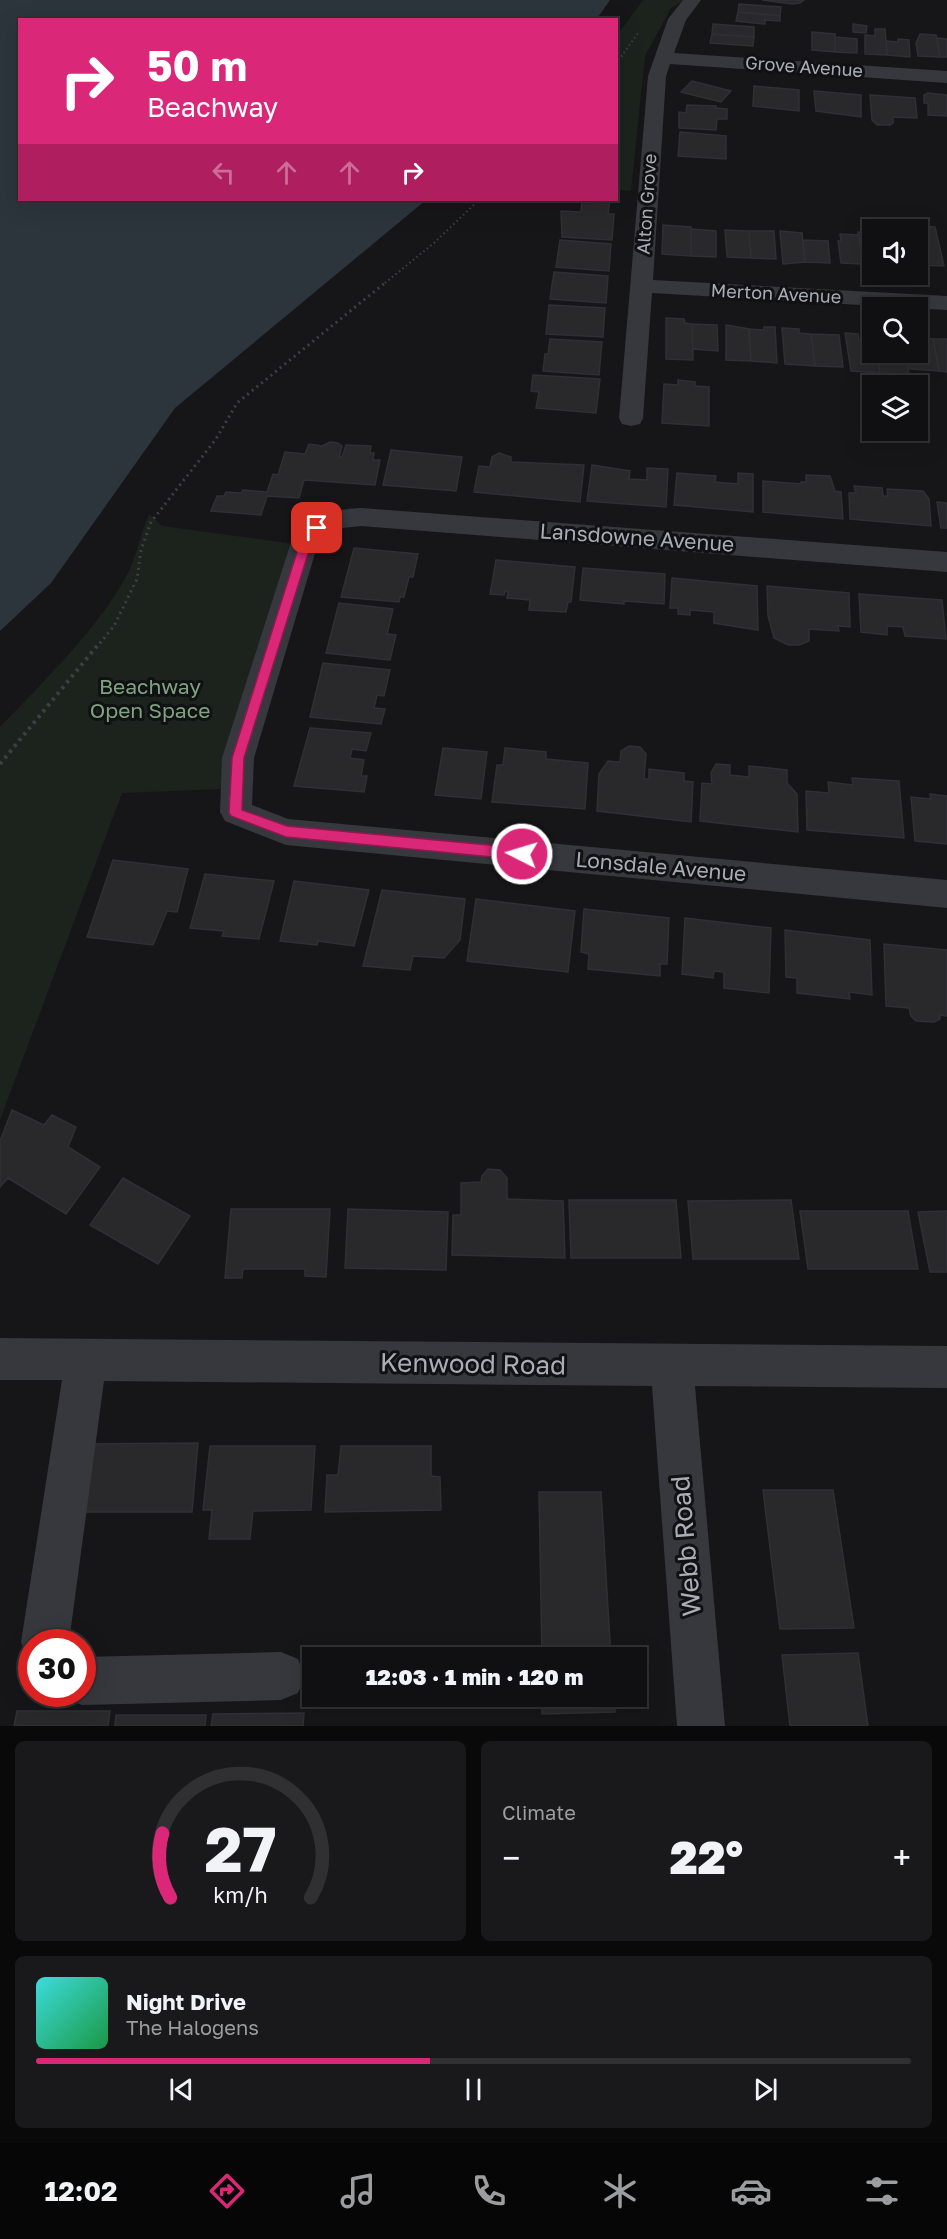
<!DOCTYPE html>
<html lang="en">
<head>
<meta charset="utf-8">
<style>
	body { margin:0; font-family:"Golos Text",sans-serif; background:#19191b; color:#f1f3f6; height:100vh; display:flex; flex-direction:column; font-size:22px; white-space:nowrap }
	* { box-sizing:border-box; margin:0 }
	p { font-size:20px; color:#9c9d9f }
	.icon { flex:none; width:33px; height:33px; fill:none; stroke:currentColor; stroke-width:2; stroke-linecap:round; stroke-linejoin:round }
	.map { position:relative; height:1726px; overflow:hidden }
	.sheet { display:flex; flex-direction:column; gap:15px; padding:15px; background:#09090a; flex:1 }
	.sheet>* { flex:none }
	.hud { position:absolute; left:18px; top:18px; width:600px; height:183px; border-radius:0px; box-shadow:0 6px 24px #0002,0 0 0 2px #303032; background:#db2777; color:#fff; overflow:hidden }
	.tools { position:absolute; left:862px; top:219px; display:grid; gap:12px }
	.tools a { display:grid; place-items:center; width:66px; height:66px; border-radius:0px; background:#101012; box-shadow:0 6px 24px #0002,0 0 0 2px #303032; font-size:30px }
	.speed { position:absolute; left:18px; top:1629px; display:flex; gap:12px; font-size:30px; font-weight:700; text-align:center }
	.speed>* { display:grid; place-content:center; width:78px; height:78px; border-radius:50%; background:#101012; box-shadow:0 6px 24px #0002,0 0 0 2px #303032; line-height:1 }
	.speed .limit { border:9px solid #d22; background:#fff; color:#111 }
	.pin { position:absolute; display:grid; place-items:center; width:51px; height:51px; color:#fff; margin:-26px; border-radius:12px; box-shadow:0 3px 9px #0006 }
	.me { position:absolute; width:66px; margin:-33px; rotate:275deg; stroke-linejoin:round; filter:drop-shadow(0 0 4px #0008) }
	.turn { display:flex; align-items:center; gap:21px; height:126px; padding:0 30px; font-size:27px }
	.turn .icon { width:78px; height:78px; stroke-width:2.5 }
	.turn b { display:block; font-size:42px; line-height:51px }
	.lanes { display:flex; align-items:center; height:57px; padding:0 30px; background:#0003; justify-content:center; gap:30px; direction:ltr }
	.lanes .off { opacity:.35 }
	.big { font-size:45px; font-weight:800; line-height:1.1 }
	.sheet .widget { flex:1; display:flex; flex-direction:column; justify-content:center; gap:9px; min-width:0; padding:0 21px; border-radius:9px; background:#19191b }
	.sheet .dial { align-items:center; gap:0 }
	.dial svg { height:156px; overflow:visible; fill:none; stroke:#303032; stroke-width:7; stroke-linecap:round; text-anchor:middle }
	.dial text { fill:#f1f3f6; stroke:none }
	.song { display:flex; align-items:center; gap:18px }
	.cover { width:72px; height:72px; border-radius:9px; background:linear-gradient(135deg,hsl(180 70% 55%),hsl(140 70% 35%)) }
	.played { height:6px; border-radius:3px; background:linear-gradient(90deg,#db2777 45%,#303032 45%) }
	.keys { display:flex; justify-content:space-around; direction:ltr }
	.heat { display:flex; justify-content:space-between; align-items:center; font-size:33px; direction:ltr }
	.sheet .tiles { flex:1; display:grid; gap:15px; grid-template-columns:1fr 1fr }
	.widget:last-child { grid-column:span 2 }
	.trip { position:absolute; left:302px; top:1647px; width:345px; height:60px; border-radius:0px; background:#101012; box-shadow:0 6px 24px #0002,0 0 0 2px #303032; font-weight:800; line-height:60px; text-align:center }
	.tabs { display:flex; height:96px; justify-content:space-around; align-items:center; background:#060607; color:#9c9d9f }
	.tabs .icon { width:42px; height:42px }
	.tabs .selected { color:#db2777 }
	.tabs b { font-size:27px; color:#f1f3f6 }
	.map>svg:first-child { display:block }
	.green { fill:#1c231d }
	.water { fill:#2c353c }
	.building { fill:#29292c; stroke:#303034; stroke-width:1.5 }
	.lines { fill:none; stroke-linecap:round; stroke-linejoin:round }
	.path-far2 { stroke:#3d3f44; stroke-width:2; stroke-dasharray:1.5 3; stroke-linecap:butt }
	.path-far1 { stroke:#3d3f44; stroke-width:3; stroke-dasharray:2 4; stroke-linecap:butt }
	.path { stroke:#3d3f44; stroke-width:4; stroke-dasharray:3 4.5; stroke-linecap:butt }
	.minor { fill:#37383d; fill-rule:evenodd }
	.route { fill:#db2777; stroke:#8e194d; stroke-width:1.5 }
	.labels { text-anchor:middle; stroke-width:6; stroke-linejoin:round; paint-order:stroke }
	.far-street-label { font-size:18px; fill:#a8adb8; stroke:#111113 }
	.street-label { font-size:21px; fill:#a8adb8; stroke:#111113 }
	.park-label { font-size:21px; fill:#7fa381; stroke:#111113 }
	.near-street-label { font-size:26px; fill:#a8adb8; stroke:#111113 }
</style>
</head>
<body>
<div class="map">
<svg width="947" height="1726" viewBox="0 0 947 1726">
	<rect width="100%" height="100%" fill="#161618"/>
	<path class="green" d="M643 0H684L671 8 645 56 631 191 617 190 616 37Z
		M149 514 162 526 294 544 220 789 122 793 0 1120V727C43 682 101 626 129 571 137 553 141 532 149 514Z"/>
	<path class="water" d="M0 0H610L596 20H20V200H426L175 408 51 583 0 631Z"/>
	<path class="building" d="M762 0H804L800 3 792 4Z
		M739 4 781 7 780 16 738 12Z
		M738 12 780 16V21L765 20V24L736 21Z
		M713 24 754 27V37L712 34Z
		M853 24 867 26 866 33 853 32Z
		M875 29H885L887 55 865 54V35L875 36Z
		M812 32 835 34V52L812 50Z
		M712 34 754 37 753 46 710 43Z
		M920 34 936 35 940 57 918 56 916 43Z
		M835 37 857 39V53L835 52Z
		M937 38 947 39V57H940Z
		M898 39 909 40 910 57 887 55 886 41 898 42Z
		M692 81 731 91 721 102 681 92Z
		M754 86 799 90V111L753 106Z
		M814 91 861 95V117L816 111Z
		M928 93 947 95V116L928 115V103H924V95Z
		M870 95 915 98 917 118 893 117V123L890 125H877L872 120Z
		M687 105 716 106V108L727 109V119H717L716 130 679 128V112L686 113Z
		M680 132 726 136V159L678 156Z
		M582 200H610L608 214H614L612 240 562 237 561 211 581 212Z
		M886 220 900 221 902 230H887Z
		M663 225 691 227V256L662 254Z
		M912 226 935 227 944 266 920 265 918 230H913Z
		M691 229 716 231V257L691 256Z
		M725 230 749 231 751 258 727 257Z
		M749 231H774L776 259 751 258Z
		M780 231 802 233 805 262 783 264Z
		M858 232 873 233V264H863Z
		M840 234 859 235 863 264 841 263 838 241H841Z
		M560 240 611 244 609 271 556 267Z
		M803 240 828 241 830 263 805 262Z
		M554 272 608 276 606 303 550 299Z
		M549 305 605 308 603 337 546 334Z
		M666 318 684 319 685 323 692 324 693 360 666 359Z
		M692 324 717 325 718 351 693 349Z
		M726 325 749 329 751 361 726 360Z
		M764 327H775L777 363 751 361 749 329 764 330Z
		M782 328 799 329V333L811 334 815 366 785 364Z
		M845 333 858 334 859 340H873V352H877L880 373 851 371Z
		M811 334 839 335 843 367 815 366Z
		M918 338 933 339 939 371 910 369 906 352H918Z
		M550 339 602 342 599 375 543 371 545 354H548Z
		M933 339H947V372L939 371Z
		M877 352H905L909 374 880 373Z
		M533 375 600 379 596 413 536 408 539 392 531 391Z
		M678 380 695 382V386L709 387V426L662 423 664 384 678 385Z
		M330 442 338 443 342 446 339 457H342L346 445 371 446 370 453H374L373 460H380L375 485 304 480 299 498 267 496 261 515 211 511 217 496H224L226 492 241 493 243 490 267 492 273 474 278 475 285 452 305 454 309 444 322 446Z
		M391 450 462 457 456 491 383 485Z
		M499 453 511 457V462L584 465 580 502 474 492 479 466 490 467 492 457Z
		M592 465 630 471 629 479 647 480V468L668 469 666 507 587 501Z
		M677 473 716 476 715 482 738 484V473L753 474V512L674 505Z
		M806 475 830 476 835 491 841 492 843 519 763 512V481L802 484 801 482H806Z
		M854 486 882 488 883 496H888L887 489 923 491 929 499 931 526 850 519 849 493H856Z
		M937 502 947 503V528H941Z
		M354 548 418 554 413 577H409L404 597H400L399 602 341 597Z
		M496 560 575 567 571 602H568L566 612 529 610 530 600 507 598 508 592 505 591 504 595 490 594Z
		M583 568 665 574 664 604 624 601V604L580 600Z
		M672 578 757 586 758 630 714 623V612L690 610V615L678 614V608H670Z
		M767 586 849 593 850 627 838 626 839 631 809 629V641L799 645H788L774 638 768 616Z
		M859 594 942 600 946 639 905 636 903 627 887 626V635L861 632Z
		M339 603 393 609 387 634 396 635 390 660 326 653Z
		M323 663 390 670 384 696 377 695 374 708 385 709 381 724 310 717Z
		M310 728 371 733 366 751 352 749 350 758 364 760 361 776H367L364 792 294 786Z
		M629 746 640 747 646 754 644 779H649V769L684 773V781L693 782 691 822 597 811 599 774 608 761 620 762 621 751Z
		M443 748 487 752 481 799 435 795Z
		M505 748 546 752V759L588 763 585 809 492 802 497 765H503Z
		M716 764 730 765V775L749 777V766L787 770V783L797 794 798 832 700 821 702 783 712 784 711 773Z
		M852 778 899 781 904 838 807 830 806 791 829 793 828 782 853 785Z
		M930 794 947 796V844L915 841 911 797 931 799Z
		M113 860 188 869 177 912 167 911 153 945 87 937Z
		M205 874 274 881 259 939 222 936 224 931 190 928Z
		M294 881 369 890 354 946 318 941 317 945 280 941Z
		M382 890 465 899 460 940 444 958 413 956 410 970 363 966Z
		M476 899 575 911 568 972 467 961Z
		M584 909 669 918 667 964H660V976L588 969 589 954 581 952Z
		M685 918 771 928 769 993 724 988V972L714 971 713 978 682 974Z
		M785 930 870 940 872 995 849 992 850 999 797 993V978L786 977Z
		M884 944 947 950V1016L940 1015V1019L934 1022 916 1021 911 1016 909 1008 886 1006Z
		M12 1110 44 1125 52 1115 76 1127 68 1147 100 1167 66 1214 8 1178 0 1187V1141Z
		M488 1169 500 1170 507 1178V1199L563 1201 565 1258 452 1255 453 1215H461V1183L481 1182 482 1176Z
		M123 1178 190 1216 158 1264 90 1225Z
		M569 1200H676L681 1258H571Z
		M791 1200 799 1259H693L688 1201Z
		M231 1209H330L326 1277 305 1276V1269H243L242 1278H225Z
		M348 1209 448 1212 446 1270 345 1268Z
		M800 1211H908L918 1269H808Z
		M947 1211V1272H930L918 1212Z
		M198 1443 192 1512H74L83 1444Z
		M210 1446H315L311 1510 253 1511 250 1539H209L212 1510H203Z
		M341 1446H431V1476L440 1477 441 1510 325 1512 327 1475H338Z
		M763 1490H833L854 1628 780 1629Z
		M539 1492H601L611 1658H542Z
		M858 1653 868 1726H790L782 1655Z
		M542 1696H614L615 1712 542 1714Z
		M17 1711H110L108 1726H14Z
		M304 1713 303 1726H211L213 1714Z
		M116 1715H206L205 1726H115Z"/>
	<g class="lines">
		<path class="path-far2" d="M616 64 638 33
			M385 283 434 243 479 200"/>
		<path class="path-far1" d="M96 648 114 626 137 579 141 550 151 522 216 439 237 403 386 282"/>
		<path class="path" d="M0 764 97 646"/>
		<path class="minor" d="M683 0H701L686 20 674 53 947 71V83L670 64 666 76 653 280 947 296V310L652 293 643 418 640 424 631 426 622 424 619 418 648 76 668 19Z
			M361 508 947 552V572L361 526 334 529 319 540 254 758 252 805 288 819 947 880V908L286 845 225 821 220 812 222 758 293 536C309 511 335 510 361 508Z
			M0 1338 947 1346V1388L695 1386 725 1726H677L652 1386 104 1381 69 1642H32V1660L28 1659 21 1642 62 1380H0Z
			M281 1652 298 1659 305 1676 298 1693 281 1700 82 1705 65 1698 63 1694H82V1657Z"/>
	</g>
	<path class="route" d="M317 524 323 528 313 538 244 758 242 810 287 826 522 848 527 850 529 854 527 858 522 860 286 837 231 816 229 813 232 758 302 536Z"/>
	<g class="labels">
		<g class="far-street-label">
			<text transform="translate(804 67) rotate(4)" y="6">Grove Avenue</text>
			<text transform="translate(647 204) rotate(-86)" y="6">Alton Grove</text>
			<text transform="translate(776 294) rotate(3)" y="6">Merton Avenue</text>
		</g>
		<g class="street-label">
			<text transform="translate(637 538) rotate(4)" y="7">Lansdowne Avenue</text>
			<text transform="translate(661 867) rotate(5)" y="7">Lonsdale Avenue</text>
		</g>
		<g class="park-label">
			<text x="150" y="694">Beachway<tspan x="150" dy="24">Open Space</tspan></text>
		</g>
		<g class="near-street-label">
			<text transform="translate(473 1364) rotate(1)" y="9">Kenwood Road</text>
			<text transform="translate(686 1546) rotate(-95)" y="9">Webb Road</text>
		</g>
	</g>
</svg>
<div class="tools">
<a><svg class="icon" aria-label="sound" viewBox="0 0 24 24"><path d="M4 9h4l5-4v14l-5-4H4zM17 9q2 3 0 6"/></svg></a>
<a><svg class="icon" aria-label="search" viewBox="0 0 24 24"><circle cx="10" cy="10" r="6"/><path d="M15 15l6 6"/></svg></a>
<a><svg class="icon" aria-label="layers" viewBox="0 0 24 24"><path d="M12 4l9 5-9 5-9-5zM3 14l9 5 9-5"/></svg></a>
</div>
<div class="speed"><div class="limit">30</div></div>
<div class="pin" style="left:317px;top:528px;background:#d93025"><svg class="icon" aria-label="arrive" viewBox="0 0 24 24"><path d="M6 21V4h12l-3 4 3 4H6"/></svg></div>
<svg class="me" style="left:522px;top:854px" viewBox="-20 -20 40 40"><circle r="17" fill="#db2777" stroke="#fff" stroke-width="3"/><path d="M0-11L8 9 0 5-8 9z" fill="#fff"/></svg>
<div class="trip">12:03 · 1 min · 120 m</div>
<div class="hud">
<div class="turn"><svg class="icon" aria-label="right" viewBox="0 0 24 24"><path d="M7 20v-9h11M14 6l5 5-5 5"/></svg><div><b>50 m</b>Beachway</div></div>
<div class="lanes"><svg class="icon off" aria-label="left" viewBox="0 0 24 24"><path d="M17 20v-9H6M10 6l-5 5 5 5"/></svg><svg class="icon off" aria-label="ahead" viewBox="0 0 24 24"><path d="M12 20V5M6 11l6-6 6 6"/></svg><svg class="icon off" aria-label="ahead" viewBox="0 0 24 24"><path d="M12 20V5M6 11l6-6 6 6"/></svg><svg class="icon" aria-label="right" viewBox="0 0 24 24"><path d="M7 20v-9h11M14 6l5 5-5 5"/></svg></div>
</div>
</div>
<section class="sheet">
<div class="tiles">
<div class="widget dial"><svg viewBox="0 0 100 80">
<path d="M14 69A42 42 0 1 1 86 69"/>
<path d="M14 69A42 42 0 0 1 10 36" stroke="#db2777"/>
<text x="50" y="56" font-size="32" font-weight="700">27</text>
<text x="50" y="72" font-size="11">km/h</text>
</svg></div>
<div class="widget"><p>Climate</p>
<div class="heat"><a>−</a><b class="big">22°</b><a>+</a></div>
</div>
<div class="widget">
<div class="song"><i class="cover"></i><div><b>Night Drive</b><p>The Halogens</p></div></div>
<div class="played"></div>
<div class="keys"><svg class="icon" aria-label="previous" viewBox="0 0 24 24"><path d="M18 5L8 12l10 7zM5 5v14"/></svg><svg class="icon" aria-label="pause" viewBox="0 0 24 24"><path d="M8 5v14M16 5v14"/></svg><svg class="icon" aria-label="next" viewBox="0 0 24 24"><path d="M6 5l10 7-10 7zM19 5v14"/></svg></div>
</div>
</div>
</section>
<nav class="tabs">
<b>12:02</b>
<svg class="icon selected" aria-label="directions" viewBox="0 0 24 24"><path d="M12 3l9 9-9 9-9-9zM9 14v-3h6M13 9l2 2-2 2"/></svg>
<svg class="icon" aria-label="music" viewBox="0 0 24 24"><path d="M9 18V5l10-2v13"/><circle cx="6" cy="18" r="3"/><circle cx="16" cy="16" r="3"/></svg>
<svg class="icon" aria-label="phone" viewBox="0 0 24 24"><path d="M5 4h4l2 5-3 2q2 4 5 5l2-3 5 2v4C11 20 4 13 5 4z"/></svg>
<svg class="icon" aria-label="climate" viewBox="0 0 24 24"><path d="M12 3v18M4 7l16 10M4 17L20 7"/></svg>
<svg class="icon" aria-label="car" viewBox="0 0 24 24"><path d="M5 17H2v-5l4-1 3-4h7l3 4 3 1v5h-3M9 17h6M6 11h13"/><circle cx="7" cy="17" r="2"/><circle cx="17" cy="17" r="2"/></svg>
<svg class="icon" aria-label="filters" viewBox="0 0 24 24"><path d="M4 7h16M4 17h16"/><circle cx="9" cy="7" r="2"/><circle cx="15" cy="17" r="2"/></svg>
</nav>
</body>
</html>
